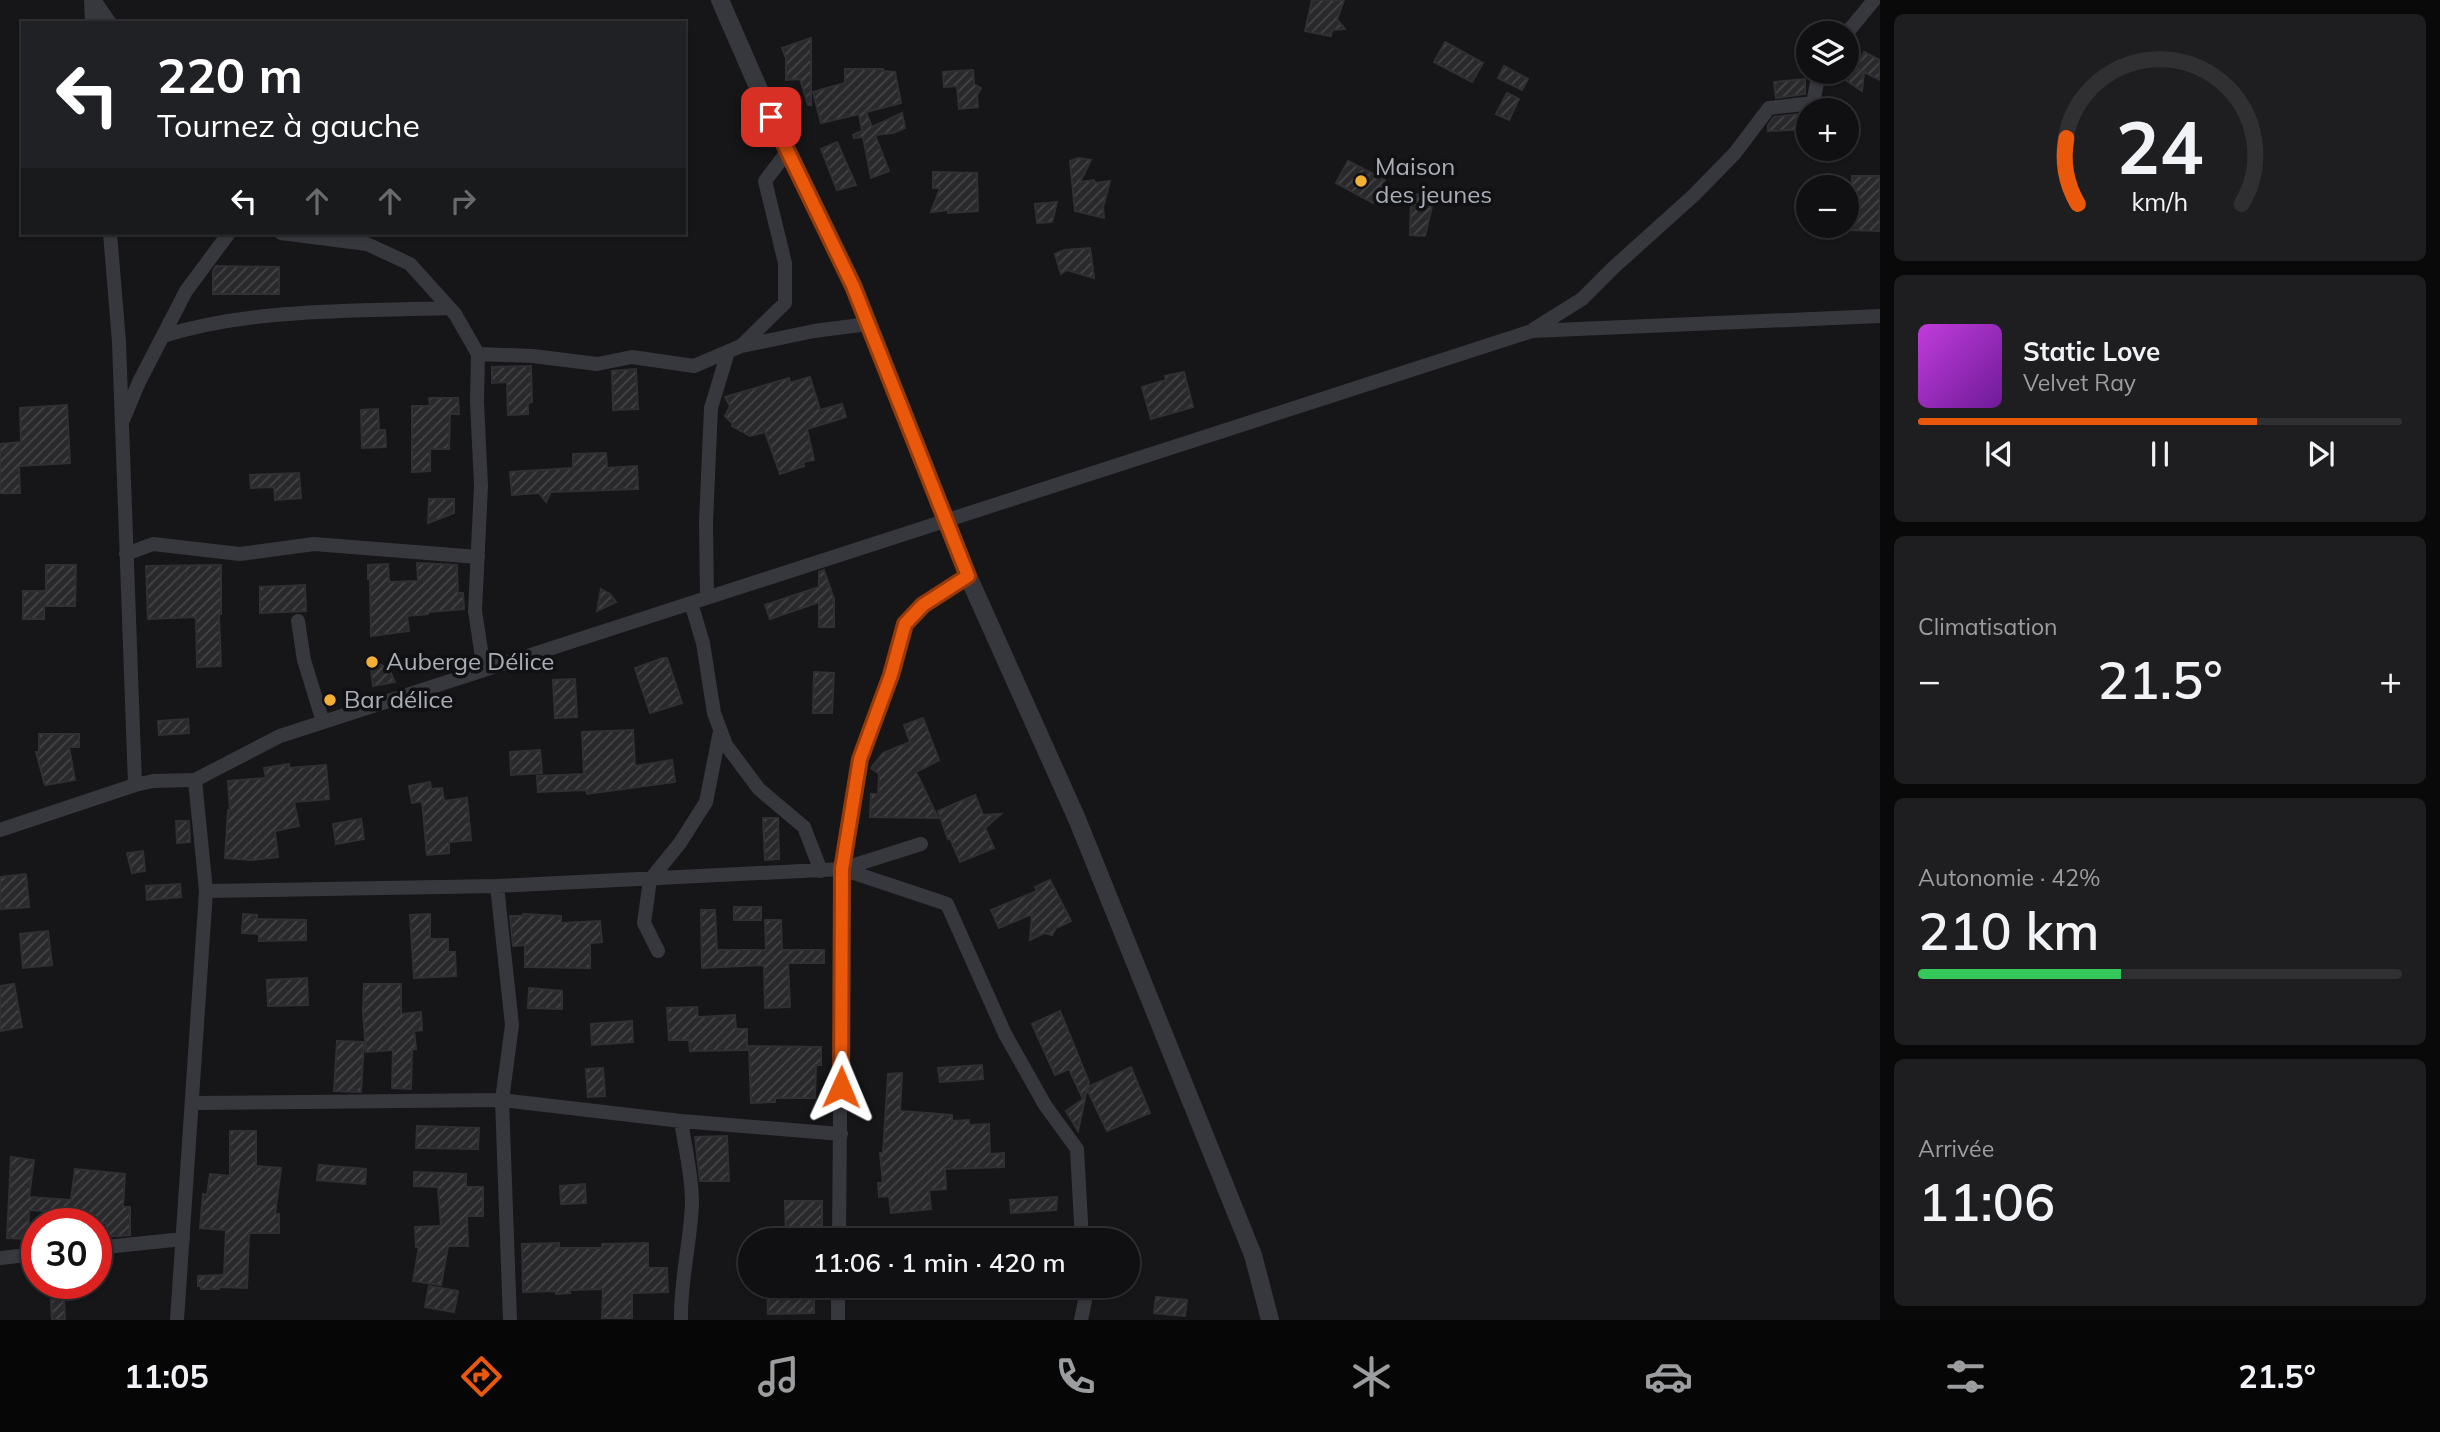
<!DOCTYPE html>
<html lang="fr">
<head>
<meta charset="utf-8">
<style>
	body { margin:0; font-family:Mulish,sans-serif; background:#1e1e20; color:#f1f3f6; height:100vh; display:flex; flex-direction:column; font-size:26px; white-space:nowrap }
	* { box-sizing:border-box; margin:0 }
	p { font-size:23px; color:#9c9d9f }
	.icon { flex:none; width:38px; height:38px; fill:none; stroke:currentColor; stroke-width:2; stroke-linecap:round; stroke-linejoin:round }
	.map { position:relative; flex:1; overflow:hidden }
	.panel { display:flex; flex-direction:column; gap:14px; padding:14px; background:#09090a; width:560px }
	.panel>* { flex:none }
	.top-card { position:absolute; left:21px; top:21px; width:665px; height:214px; border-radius:0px; box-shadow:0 2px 5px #0004,0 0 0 2px #303032; background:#202124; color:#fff; overflow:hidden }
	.buttons { position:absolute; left:1796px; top:21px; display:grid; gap:14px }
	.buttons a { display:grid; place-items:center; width:63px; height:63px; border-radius:50%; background:#101012; box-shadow:0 2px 5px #0004,0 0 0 2px #303032; font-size:35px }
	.speed { position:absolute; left:21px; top:1208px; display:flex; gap:14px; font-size:35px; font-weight:700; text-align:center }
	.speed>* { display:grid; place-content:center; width:91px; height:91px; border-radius:50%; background:#101012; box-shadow:0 2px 5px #0004,0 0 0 2px #303032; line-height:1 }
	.speed .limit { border:10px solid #d22; background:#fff; color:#111 }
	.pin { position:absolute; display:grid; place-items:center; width:60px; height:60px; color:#fff; margin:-30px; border-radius:14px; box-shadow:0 4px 10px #0006 }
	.me { position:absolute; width:77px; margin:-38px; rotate:1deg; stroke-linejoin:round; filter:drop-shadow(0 0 5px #0008) }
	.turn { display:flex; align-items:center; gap:24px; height:147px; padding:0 21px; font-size:32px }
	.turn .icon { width:91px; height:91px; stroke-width:2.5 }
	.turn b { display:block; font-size:49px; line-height:60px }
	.lanes { display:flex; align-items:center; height:66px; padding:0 21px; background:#0003; justify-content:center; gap:35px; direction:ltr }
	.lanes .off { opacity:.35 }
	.big { font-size:52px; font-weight:600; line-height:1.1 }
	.panel .card { flex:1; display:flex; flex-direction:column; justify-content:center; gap:10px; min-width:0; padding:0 24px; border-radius:10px; background:#1e1e20 }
	.panel .dial { align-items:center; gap:0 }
	.dial svg { height:182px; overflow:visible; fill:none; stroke:#303032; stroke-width:7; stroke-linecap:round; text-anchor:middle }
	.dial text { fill:#f1f3f6; stroke:none }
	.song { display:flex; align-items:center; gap:21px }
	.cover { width:84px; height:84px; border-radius:10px; background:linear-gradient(135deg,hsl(290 70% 55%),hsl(280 70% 35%)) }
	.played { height:7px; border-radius:4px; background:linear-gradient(90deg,#ea580c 70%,#303032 70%) }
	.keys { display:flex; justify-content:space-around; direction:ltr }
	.heat { display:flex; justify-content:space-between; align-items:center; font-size:38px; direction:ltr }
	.charge { height:10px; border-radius:5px; background:linear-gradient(90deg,#34c759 42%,#303032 0) }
	.trip { position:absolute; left:738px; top:1228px; width:402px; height:70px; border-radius:35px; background:#101012; box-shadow:0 2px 5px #0004,0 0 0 2px #303032; font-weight:600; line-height:70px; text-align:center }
	.tab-bar { display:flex; height:112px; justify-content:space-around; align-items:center; background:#060607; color:#9c9d9f }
	.tab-bar .icon { width:49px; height:49px }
	.tab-bar .active { color:#ea580c }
	.tab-bar b { font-size:32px; color:#f1f3f6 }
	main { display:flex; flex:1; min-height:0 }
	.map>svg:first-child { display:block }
	.building { fill:url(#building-hatch); stroke:#303034; stroke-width:2 }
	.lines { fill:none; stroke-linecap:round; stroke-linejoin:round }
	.minor { stroke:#37383d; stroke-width:14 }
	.tertiary { stroke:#37383d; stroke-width:18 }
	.route-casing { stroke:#983908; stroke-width:18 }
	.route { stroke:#ea580c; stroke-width:12 }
	.poi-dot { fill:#f2b134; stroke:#111113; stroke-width:2.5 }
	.labels { text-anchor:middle; stroke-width:7; stroke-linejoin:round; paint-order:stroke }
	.poi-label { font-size:24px; fill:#a8adb8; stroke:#111113; text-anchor:start }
</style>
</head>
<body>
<main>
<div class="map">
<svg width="1880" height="1320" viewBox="0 0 1880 1320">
	<defs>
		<pattern id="building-hatch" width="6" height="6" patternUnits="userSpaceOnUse" patternTransform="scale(1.75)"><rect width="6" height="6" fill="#29292c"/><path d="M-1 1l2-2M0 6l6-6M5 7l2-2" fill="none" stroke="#454548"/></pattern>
	</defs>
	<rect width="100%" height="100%" fill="#161618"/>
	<path class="building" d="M1312 0H1344L1337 20 1345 29 1332 30 1331 36 1305 31Z
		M811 38V105H808L800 79 786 80V58L782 48Z
		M1445 42 1483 63 1472 82 1434 62Z
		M1864 52 1880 60V80L1864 72 1862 91 1840 76 1860 70 1856 68Z
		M1504 66 1528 79 1522 90 1498 78Z
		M845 69H883V71L895 72 901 103 866 112 872 127 902 113 905 128 893 133 875 135 889 171 871 178 863 137 854 138 853 135 862 131 859 114 821 123 813 92 845 83Z
		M973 70 974 84 981 88 977 95 978 107 959 109 957 86 944 87 943 72Z
		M1805 79V94L1776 98 1774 82Z
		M1507 93 1519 99 1509 120 1496 114Z
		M1808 113V129L1768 131V125L1774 117Z
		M837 142 856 185 837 190 821 149Z
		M1079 158 1091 160 1080 182 1094 180 1095 183 1110 181 1103 207 1104 218 1075 211 1070 161Z
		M1348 161 1385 180 1373 203 1336 183Z
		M933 172 977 173 978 211 948 213V210L931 212 940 188H933Z
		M1852 176H1880V231L1850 230Z
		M1411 193 1434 198 1425 236 1410 235Z
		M1057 202 1052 222 1037 223 1035 204Z
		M1090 248 1094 278 1067 270 1061 274 1055 254 1064 250Z
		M216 266 279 267V294H213V271Z
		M531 366 532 402 528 403V414L508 415 507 382 492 383V367Z
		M636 369 638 409 613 410 612 371Z
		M1184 372 1193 407 1151 419 1142 387 1166 380 1165 376Z
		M810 377 820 410 842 404 846 417 807 429 814 460 803 462 804 466 780 474 765 432 750 436 732 426 733 424 725 416 730 406 725 397 789 378 790 383Z
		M429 398H458L459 414H450L449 449H430V471L412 472V406H430Z
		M67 405 70 463 19 466 20 493H0V444L21 442 20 408Z
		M378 409 379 430H385L386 447 362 448 361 410Z
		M606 453 607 468 637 466 638 489 551 492 546 502 539 493 512 495 510 472 573 468V454Z
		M299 473 301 498 275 500 274 487 251 488 250 475Z
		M429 499H454V513L428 523Z
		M417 563 457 565 458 593H463L464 609 428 612V614L407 616 409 631 371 636 370 579H368V565L388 564 389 582 418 581Z
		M46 565H76L75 606H44V619H23V591H46Z
		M221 565V614H219L221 666 197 667 196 617 148 619 146 566Z
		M824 570 834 599V627H819V602L770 619 765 605 819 587V572Z
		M305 585 306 611 260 613V587Z
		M601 589 610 594 616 602 597 611Z
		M663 658H667L682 703 650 713 635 668Z
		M370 659 389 669 395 682 373 686Z
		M814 672 834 673 832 713H813Z
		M575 679 577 717 555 718 553 680Z
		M923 718 939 760 916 772 938 818 870 817 871 794H878L879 774 871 768 883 753 910 742 904 725Z
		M188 719 189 733 159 735 158 721Z
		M633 730 635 766 672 760 675 782 587 794 586 790 538 792 537 776 584 774 582 732Z
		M39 734H79V747H69L75 780 45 785 36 752H39Z
		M540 750 542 773 511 775 510 752Z
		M289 764V768L326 765 329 799 294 802 299 826 275 831 278 857 252 860 225 858 228 810H230L228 781 266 778 264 768Z
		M430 782 431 789 442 788 444 801 467 798 471 840 449 842V853L427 855 422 801 412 803 409 786Z
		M975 795 983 815 1001 814 985 828 994 848 960 862 950 838 948 839 938 811Z
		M763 818H778L779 859 765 860Z
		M361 819 364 839 336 844 333 824Z
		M176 821H189L190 842 177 843Z
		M143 851 145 871 132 873 127 853Z
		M26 874 29 907 0 909V877Z
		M1050 880 1071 921 1056 928 1052 935 1044 933 1030 940 1032 914 999 928 991 910 1037 891 1035 887Z
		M180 884 181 897 147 900 146 886Z
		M734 907H761V920H734Z
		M701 910H715L717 950H766L765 920H781L782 950H824V963H788L790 1007 765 1008 764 965 702 968Z
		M243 914 257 915V919L306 920V940L259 941V934L242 933Z
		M430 914V939H448V952H455L456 976 414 978 410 915Z
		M523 914 561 916V923L600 921 602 942 590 943V968L525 967V945L513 946 510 916H523Z
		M48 931 52 965 23 968 20 934Z
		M307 978 308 1005 268 1006 267 980Z
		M14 984 22 1027 0 1031V986Z
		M364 984H401V1014L421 1012 422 1030 414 1031 416 1049H412L411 1089 392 1088 393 1050 366 1052 363 1012Z
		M529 988 562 991V1009L528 1008Z
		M697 1007 698 1017 735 1015 736 1029H747V1050L690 1051 689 1040H669L667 1008Z
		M1060 1011 1089 1082 1088 1087 1131 1067 1150 1113 1107 1131 1087 1089 1078 1131 1066 1111 1083 1099 1069 1069 1055 1075 1032 1024Z
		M632 1021 633 1042 592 1045 591 1024Z
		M337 1041 364 1042 361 1092 334 1091Z
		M749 1046 821 1047V1065H816L815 1098H775V1102L751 1103Z
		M982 1065 983 1079 940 1082 938 1068Z
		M603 1068 605 1096 588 1097 586 1069Z
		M902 1073 900 1111 952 1115V1121L969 1120V1125L989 1124 990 1154 1004 1153V1167L945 1169 946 1189 929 1190 931 1209 891 1213 889 1196 879 1197 878 1183H883L880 1153H883L888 1074Z
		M417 1126 479 1128 478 1149 416 1148Z
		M230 1131H256V1166L281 1168 275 1214H279V1233H249L247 1288 219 1287V1289H201V1286H198V1276L224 1275 226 1230 200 1228 203 1194 207 1195 210 1174 230 1176Z
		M727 1136 729 1181H700L695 1137Z
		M11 1157 34 1160 29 1197 71 1200 75 1169 125 1174 123 1207H130V1235L106 1237V1223H60L61 1212 29 1210 28 1239 7 1238Z
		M319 1165 366 1169 365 1184 317 1180Z
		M414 1172 466 1174V1187H483V1216H467L468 1246H448L441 1285 413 1281 419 1247H416L415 1227 441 1226 438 1187 414 1186Z
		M585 1184 586 1203 561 1204 560 1186Z
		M1057 1197 1056 1210 1011 1213 1010 1200Z
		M785 1201H822V1225H817V1239L786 1240Z
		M559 1243V1248H602V1244L648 1243V1268H667L668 1292 632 1293V1318H602L603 1289 569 1290 570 1293 556 1294V1291L523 1292 522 1244Z
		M429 1286 458 1291 454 1312 425 1307Z
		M767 1286H814V1313L768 1314Z
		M1156 1297 1187 1300 1185 1316 1154 1313Z
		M64 1299 65 1320H52L51 1300Z"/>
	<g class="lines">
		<path class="minor" d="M91 0 92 23
			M94 0 110 23
			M1846 34 1874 0
			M110 233 119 342 135 785
			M281 233 367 244 410 264 455 314 478 354 477 402 481 486 475 611 484 670
			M1534 329 1582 299 1613 268 1694 195 1735 153 1769 108 1813 103 1819 72
			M163 336C254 308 355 311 450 308
			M742 346 814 331 868 324
			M478 354 533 356 597 364 632 357 694 366 741 346 785 303V263L765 181 787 152
			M123 420 139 382 186 291 229 233
			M126 554 153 544 240 554 314 544 478 557
			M707 598 706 522 711 408 728 352
			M691 603 703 643 714 713 726 745 759 789 804 827 821 871
			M298 621 304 660 323 722
			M0 830 135 785 153 781 195 780 280 736 1532 331 1880 316
			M842 869 947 904 1005 1034 1045 1105 1077 1149 1082 1241
			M497 886 512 1025 502 1100 510 1320
			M206 891 497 886 842 869 921 844
			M658 951 644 923 650 880 680 843 706 802 720 731
			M192 1103 502 1100 681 1121 841 1134
			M839 1241 842 869 860 759 891 675 905 624 924 605 968 576
			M96 1248 183 1239
			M0 1258 37 1254
			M177 1320 206 891 195 780
			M681 1320C680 1280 691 1241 692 1202 692 1175 685 1147 681 1121
			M838 1320V1286
			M1081 1320 1085 1301 1084 1286"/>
		<path class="tertiary" d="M720 0 771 117 854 287 968 576 1077 819 1253 1255 1270 1320"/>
	</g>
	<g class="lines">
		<g class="route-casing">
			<path id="route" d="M771 117 853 286 968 576 923 605 905 624 891 675 860 759 842 869 841 1087"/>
		</g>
		<use href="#route" class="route"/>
	</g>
	<g class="poi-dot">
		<circle cx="1361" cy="181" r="7"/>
		<circle cx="372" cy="662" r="7"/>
		<circle cx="330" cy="700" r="7"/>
	</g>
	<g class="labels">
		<g class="poi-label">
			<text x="1375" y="175">Maison<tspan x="1375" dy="28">des jeunes</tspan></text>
			<text x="386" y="670">Auberge Délice</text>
			<text x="344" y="708">Bar délice</text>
		</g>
	</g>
</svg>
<div class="buttons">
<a><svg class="icon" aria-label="layers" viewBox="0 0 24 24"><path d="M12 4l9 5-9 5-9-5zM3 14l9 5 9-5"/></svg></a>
<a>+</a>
<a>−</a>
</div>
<div class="speed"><div class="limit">30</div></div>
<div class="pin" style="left:771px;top:117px;background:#d93025"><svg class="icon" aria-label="arrive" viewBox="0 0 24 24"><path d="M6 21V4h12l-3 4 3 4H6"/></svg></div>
<svg class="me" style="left:841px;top:1087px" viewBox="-20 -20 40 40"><path d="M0-17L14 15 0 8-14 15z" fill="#ea580c" stroke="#fff" stroke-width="4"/></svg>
<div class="trip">11:06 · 1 min · 420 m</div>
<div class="top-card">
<div class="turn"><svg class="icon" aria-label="left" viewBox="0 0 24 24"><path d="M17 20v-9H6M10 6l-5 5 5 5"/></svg><div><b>220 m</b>Tournez à gauche</div></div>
<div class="lanes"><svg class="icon" aria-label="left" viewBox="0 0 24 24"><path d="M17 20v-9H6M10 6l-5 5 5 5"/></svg><svg class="icon off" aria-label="ahead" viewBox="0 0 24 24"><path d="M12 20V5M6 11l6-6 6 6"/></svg><svg class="icon off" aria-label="ahead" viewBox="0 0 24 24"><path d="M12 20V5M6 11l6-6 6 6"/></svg><svg class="icon off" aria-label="right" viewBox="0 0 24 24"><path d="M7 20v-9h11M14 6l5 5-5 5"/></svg></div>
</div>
</div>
<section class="panel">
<div class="card dial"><svg viewBox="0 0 100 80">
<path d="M14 69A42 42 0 1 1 86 69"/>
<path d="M14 69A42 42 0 0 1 9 40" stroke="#ea580c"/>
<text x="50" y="56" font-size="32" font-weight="700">24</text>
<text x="50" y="72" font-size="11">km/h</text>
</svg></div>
<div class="card">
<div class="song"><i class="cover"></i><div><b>Static Love</b><p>Velvet Ray</p></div></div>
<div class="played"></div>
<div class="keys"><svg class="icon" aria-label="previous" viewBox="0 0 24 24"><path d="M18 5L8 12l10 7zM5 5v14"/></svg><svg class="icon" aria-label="pause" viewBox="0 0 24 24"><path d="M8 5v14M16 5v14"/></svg><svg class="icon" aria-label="next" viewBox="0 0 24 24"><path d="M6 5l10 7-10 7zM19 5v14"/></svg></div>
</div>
<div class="card"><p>Climatisation</p>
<div class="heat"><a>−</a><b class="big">21.5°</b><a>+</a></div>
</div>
<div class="card"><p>Autonomie · 42%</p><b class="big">210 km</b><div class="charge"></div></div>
<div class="card"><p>Arrivée</p><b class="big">11:06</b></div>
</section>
</main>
<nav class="tab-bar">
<b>11:05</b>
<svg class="icon active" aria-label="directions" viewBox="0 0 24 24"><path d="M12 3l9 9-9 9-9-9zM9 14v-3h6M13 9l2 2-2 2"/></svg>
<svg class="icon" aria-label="music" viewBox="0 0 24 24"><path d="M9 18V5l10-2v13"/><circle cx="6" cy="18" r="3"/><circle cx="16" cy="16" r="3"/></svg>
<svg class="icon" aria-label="phone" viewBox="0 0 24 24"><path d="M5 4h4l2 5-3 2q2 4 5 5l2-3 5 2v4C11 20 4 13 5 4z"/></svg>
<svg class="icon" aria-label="climate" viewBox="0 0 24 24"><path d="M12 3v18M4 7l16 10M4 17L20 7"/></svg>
<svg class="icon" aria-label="car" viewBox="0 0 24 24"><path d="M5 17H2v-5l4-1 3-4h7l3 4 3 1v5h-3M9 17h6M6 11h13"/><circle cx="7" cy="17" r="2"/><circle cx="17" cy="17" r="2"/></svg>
<svg class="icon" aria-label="filters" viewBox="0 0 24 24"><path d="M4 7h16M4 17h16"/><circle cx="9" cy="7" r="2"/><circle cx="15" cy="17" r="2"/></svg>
<b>21.5°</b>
</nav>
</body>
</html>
